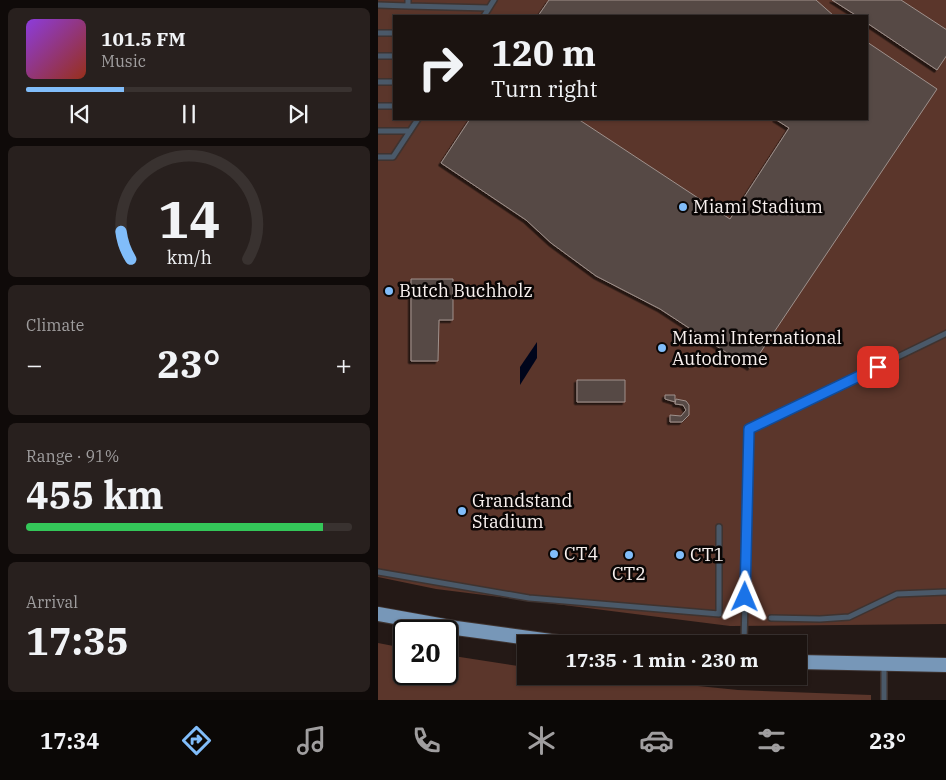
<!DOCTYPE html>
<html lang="en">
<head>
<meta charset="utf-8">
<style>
	body { margin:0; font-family:"IBM Plex Serif",serif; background:#28201e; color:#f1f3f6; height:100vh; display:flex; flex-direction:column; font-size:19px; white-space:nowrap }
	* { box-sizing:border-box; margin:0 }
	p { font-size:16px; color:#a09e9f }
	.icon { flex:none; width:28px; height:28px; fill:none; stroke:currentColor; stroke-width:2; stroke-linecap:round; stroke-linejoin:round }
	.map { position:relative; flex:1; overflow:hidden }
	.drawer { display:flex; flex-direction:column; gap:8px; padding:8px; background:#0f0a09; width:378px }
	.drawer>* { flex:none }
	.top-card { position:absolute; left:15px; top:15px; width:475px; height:105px; border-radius:0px; box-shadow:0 1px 4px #0004,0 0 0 1px #393230; background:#1b1310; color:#f1f3f6; overflow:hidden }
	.speed { position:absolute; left:15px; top:620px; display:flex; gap:10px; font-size:25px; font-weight:700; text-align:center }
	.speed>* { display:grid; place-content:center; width:65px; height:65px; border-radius:50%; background:#1b1310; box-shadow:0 1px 4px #0004,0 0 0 1px #393230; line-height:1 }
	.speed .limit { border:2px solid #111; border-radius:8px; background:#fff; color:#111 }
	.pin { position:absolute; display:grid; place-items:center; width:42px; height:42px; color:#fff; margin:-21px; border-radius:10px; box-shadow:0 2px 8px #0006 }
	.me { position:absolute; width:55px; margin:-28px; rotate:1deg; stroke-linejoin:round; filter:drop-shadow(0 0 4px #0008) }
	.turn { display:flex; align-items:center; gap:18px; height:105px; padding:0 15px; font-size:22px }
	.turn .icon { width:65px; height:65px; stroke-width:2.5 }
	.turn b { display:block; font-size:35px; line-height:42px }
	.big { font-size:38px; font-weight:700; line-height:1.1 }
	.drawer .tile { flex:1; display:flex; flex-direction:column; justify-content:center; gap:8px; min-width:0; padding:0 18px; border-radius:8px; background:#28201e }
	.drawer .dial { align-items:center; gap:0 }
	.dial svg { height:130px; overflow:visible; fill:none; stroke:#393230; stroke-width:7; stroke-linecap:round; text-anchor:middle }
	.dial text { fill:#f1f3f6; stroke:none }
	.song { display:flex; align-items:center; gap:15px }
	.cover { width:60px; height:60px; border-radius:8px; background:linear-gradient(135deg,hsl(270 70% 55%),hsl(10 70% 35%)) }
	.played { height:5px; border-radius:2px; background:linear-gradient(90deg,#81bdfa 30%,#393230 30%) }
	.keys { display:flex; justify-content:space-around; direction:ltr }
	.heat { display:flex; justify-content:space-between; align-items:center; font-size:28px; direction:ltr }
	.charge { height:8px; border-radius:4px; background:linear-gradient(90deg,#34c759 91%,#393230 0) }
	.trip { position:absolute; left:139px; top:635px; width:290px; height:50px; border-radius:0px; background:#1b1310; box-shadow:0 1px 4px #0004,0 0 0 1px #393230; font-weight:700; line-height:50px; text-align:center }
	.menu { display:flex; height:80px; justify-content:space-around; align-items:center; background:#0b0806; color:#a09e9f }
	.menu .icon { width:35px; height:35px }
	.menu .selected { color:#81bdfa }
	.menu b { font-size:22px; color:#f1f3f6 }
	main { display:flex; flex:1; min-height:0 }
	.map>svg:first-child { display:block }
	.green { fill:#5b362b; fill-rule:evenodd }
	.water { fill:#00051b }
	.building { fill:#564945; stroke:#9f918c; filter:url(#shadow) }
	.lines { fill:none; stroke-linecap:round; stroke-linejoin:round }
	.service-casing { stroke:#3e3330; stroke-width:8 }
	.primary-casing { stroke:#3e3330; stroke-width:16 }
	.service { stroke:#4a5969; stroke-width:5 }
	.primary { stroke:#7797b8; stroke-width:14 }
	.route-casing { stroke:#114b97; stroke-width:12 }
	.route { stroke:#1a73e8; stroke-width:9 }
	.poi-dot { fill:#81bdfa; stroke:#0a0605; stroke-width:2 }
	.labels { text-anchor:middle; stroke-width:5; stroke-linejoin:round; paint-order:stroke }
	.poi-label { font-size:18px; fill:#f9f1ef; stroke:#0a0605; text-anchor:start }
</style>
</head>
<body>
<main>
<section class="drawer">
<div class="tile">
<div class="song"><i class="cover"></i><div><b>101.5 FM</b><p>Music</p></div></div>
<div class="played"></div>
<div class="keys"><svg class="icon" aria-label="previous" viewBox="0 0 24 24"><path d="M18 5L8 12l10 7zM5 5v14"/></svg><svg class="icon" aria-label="pause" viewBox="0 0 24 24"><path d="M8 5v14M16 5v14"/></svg><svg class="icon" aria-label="next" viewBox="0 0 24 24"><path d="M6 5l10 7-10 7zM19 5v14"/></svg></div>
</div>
<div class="tile dial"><svg viewBox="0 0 100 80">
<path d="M14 69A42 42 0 1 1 86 69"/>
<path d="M14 69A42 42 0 0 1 8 52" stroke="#81bdfa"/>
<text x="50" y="56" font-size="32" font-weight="700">14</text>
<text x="50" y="72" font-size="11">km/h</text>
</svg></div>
<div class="tile"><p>Climate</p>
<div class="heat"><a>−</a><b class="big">23°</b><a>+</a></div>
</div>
<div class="tile"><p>Range · 91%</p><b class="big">455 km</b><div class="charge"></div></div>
<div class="tile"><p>Arrival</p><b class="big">17:35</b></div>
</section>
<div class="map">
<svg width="569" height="700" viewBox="0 0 569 700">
	<defs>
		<filter id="shadow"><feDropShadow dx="-2.5" dy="2.5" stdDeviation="0" flood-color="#0009"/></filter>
	</defs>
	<rect width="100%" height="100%" fill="#241916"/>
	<path class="green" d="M0 0H568V624L352 626 58 589 0 577ZM16 16H489V119H16Z
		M0 643 26 648V674H69V655L147 667 148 676H221L360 690 493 695V700H0Z"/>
	<path class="water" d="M159 342V358L142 385V367Z"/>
	<path class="building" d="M171 0H438L456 16H160Z
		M454 0H523L569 30V55L559 70 489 23V16H479Z
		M489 42 559 89 372 368 282 309 218 276 173 243 148 220 63 163 92 119H200L352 219 411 128 397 119H489Z
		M33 279H75V320H61L60 361H33Z
		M199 380H247V402H199Z
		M287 395H297V402L287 399Z
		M298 399 308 401 311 405V415L304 422H292V415L303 416 308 410 305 405 297 404Z"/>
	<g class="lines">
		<g class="service-casing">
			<path id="service" d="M0 5 30 6V0
				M30 6 111 8
				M106 16 116 0
				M0 33H16
				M0 56H16
				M0 82H16
				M0 106H16
				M0 131H32
				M0 157H15L40 119
				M0 572 151 598 341 614V527
				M393 618 442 619 471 617 519 594 569 592
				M366 644 371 429 569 333
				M506 700V665"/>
		</g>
		<g class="primary-casing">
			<path id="primary" d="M0 614 78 628 195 644
				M420 662 569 665"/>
		</g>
		<use href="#service" class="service"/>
		<use href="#primary" class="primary"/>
	</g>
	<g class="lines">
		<g class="route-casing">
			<path id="route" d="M367 597 371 429 500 367"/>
		</g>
		<use href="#route" class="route"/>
	</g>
	<g class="poi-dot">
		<circle cx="305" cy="207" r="5"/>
		<circle cx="11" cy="291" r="5"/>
		<circle cx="284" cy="348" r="5"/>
		<circle cx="84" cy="511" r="5"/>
		<circle cx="176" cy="554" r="5"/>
		<circle cx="251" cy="555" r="5"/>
		<circle cx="302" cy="555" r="5"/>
	</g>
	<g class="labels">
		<g class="poi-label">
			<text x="315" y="213">Miami Stadium</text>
			<text x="21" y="297">Butch Buchholz</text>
			<text x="294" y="344">Miami International<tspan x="294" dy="21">Autodrome</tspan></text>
			<text x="94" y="507">Grandstand<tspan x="94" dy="21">Stadium</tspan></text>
			<text x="186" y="560">CT4</text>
			<text x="312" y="561">CT1</text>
			<text x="251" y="580" text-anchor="middle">CT2</text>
		</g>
	</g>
</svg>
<div class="speed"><div class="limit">20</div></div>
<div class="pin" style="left:500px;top:367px;background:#d93025"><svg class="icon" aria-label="arrive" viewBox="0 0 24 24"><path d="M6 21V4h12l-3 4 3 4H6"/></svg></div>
<svg class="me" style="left:367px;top:597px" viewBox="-20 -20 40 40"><path d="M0-17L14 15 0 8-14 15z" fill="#1a73e8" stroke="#fff" stroke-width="4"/></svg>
<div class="trip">17:35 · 1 min · 230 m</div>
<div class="top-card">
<div class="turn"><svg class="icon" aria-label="right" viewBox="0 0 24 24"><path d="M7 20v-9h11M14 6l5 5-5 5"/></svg><div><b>120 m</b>Turn right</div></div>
</div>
</div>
</main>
<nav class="menu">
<b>17:34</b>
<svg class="icon selected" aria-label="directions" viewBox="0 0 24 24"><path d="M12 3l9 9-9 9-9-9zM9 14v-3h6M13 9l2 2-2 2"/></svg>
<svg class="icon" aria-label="music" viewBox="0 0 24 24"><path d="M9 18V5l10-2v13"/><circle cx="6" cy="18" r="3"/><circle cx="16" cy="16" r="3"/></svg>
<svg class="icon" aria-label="phone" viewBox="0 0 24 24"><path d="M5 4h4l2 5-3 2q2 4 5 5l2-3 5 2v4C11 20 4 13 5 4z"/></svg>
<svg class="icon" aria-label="climate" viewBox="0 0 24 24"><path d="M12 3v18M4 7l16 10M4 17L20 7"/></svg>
<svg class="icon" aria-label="car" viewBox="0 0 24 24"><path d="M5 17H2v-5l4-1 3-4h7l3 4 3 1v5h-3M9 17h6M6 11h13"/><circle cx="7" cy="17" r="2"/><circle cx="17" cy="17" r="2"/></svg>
<svg class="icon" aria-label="filters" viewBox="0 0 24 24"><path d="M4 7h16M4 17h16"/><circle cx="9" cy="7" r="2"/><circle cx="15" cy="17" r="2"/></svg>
<b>23°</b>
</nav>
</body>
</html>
